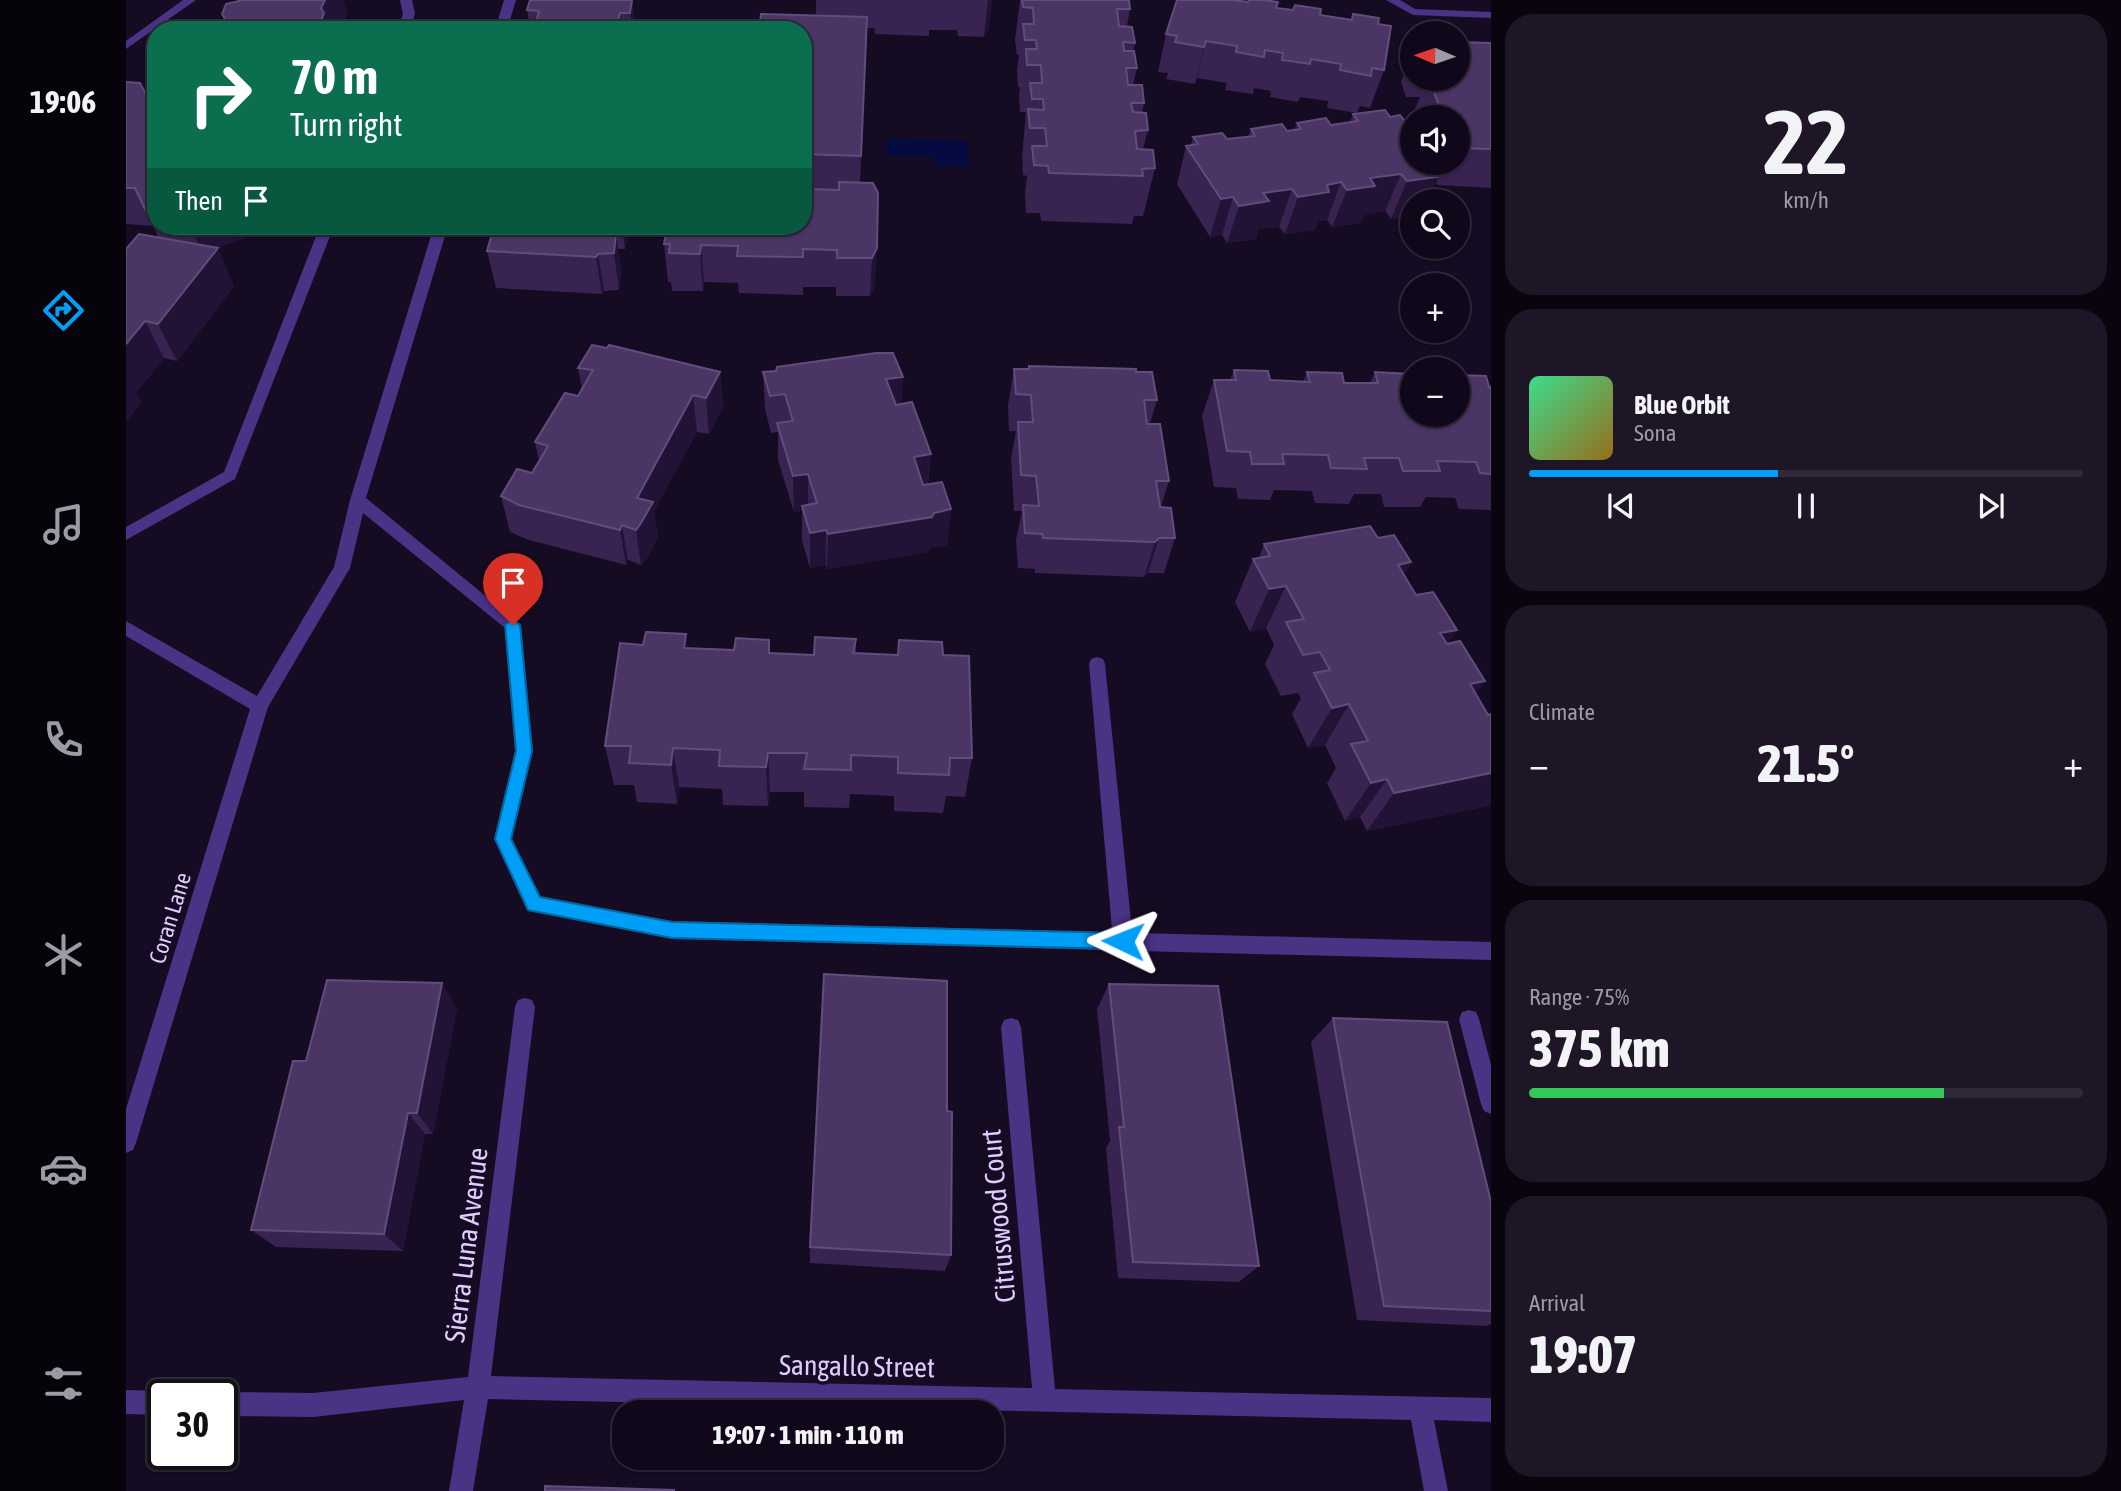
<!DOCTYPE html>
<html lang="en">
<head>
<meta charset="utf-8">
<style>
	body { margin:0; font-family:"Asap Condensed",sans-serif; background:#1e1627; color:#f1f3f6; height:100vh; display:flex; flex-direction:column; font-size:26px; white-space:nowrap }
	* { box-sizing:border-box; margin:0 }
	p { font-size:23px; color:#9c9aa2 }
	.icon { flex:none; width:38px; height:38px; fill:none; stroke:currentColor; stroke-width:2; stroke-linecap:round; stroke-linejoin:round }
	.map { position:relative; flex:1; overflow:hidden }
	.side { display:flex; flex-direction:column; gap:14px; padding:14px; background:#09040e; width:630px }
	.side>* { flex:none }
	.top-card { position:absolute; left:21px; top:21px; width:665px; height:214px; border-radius:28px; box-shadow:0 2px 5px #0004,0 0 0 2px #302939; background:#0b6e4f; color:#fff; overflow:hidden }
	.needle { width:46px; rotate:272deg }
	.controls { position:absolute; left:1274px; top:21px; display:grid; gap:14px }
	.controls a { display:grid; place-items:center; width:70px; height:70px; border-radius:50%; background:#10081a; box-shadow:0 2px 5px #0004,0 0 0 2px #302939; font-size:35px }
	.speed { position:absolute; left:21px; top:1379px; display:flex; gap:14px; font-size:35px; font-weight:700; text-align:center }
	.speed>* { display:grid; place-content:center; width:91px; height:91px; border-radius:50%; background:#10081a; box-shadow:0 2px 5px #0004,0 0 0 2px #302939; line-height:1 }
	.speed .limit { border:4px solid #111; border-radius:10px; background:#fff; color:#111 }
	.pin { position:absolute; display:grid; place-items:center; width:60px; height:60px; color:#fff; margin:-72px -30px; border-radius:50% 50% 50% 0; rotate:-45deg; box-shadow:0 0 7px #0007 }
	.pin .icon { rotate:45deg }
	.me { position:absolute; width:77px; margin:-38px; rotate:272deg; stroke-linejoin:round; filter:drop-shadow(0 0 5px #0008) }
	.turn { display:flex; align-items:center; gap:24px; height:147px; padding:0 28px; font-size:32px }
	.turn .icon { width:91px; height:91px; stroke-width:2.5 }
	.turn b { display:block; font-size:49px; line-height:60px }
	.then { display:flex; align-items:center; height:66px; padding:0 28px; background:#0003; gap:14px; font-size:26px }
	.big { font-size:52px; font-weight:800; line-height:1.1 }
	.side .card { flex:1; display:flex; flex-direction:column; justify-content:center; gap:10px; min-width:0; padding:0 24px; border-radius:28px; background:#1e1627 }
	.side .dial { align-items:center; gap:0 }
	.dial b { font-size:91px; line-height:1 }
	.song { display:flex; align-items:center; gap:21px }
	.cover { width:84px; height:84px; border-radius:10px; background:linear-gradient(135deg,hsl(150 70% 55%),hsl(40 70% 35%)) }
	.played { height:7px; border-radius:4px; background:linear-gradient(90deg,#009ff7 45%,#302939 45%) }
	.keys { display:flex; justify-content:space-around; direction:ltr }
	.heat { display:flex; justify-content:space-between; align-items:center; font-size:38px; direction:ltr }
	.charge { height:10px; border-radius:5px; background:linear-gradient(90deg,#34c759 75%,#302939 0) }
	.trip { position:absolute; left:486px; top:1400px; width:392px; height:70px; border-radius:28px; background:#10081a; box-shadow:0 2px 5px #0004,0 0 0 2px #302939; font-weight:800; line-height:70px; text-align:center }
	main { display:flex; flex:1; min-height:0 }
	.tab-bar { display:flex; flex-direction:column; width:126px; justify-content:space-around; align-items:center; background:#06030a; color:#9c9aa2 }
	.tab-bar .icon { width:49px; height:49px }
	.tab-bar .on { color:#009ff7 }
	.tab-bar b { font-size:32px; color:#f1f3f6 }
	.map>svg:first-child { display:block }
	.water { fill:#050b41 }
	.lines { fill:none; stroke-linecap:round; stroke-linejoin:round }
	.lane { fill:#4a3285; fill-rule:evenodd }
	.street { fill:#4a3285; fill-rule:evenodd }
	.wall { fill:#382351 }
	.shaded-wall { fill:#221236 }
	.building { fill:#4a3564; stroke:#614d7c; stroke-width:2 }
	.route { fill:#009ff7; stroke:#0067a1; stroke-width:2 }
	.labels { text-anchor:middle; stroke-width:7; stroke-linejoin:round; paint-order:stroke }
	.street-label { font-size:23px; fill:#dfccff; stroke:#150b22 }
	.near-street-label { font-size:28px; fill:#dfccff; stroke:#150b22 }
</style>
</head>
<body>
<main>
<nav class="tab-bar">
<b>19:06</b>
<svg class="icon on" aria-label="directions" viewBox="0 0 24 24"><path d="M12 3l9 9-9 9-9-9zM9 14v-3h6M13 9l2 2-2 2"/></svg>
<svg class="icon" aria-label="music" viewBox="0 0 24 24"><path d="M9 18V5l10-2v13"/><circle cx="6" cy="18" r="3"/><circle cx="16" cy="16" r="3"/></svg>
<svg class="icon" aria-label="phone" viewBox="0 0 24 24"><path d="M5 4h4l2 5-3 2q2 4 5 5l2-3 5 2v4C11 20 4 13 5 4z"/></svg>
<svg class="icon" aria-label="climate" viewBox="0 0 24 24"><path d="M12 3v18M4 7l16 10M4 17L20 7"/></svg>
<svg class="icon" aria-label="car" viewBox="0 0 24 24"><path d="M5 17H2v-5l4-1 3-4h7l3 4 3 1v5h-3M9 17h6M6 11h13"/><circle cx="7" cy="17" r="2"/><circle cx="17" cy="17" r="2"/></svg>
<svg class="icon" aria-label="filters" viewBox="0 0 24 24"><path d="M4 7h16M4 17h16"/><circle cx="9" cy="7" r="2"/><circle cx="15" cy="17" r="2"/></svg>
</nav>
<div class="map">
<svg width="1365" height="1491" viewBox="0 0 1365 1491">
	<rect width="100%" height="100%" fill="#150b22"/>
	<path class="water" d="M761 138 841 141 842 167 808 166V157L760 156Z"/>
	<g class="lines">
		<path class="lane" d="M1260 0H1274L1289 9 1365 12V18L1287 15Z
			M971 657 977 659 979 664 1007 941 1004 947 997 950 990 947 987 941 963 664 965 659Z"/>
		<path class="street" d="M57 0H70L0 49V41Z
			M274 0H286L289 14 283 30H271L277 14Z
			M378 0H390L381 30H369Z
			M194 226H208L109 479 0 540V527L98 472Z
			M308 226H322L240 498 395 625 407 751 386 839 414 897 546 921 1365 942V960L546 939 401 910 368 839 389 751 379 628 237 513 224 568 142 707 10 1143 7 1150 0 1153V1109L124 709 0 636V621L131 696 208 567 224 500Z
			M399 998 406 1000 409 1007 365 1376 906 1388 875 1027 878 1020 885 1018 892 1020 895 1027 929 1389 1365 1398V1422L1308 1420 1322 1491H1298L1285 1420 362 1399 347 1491H323L338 1400 187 1417 96 1416V1395H90L96 1392 187 1393 342 1377 389 1007 392 1000Z
			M1343 1010 1350 1012 1353 1019 1365 1065V1114L1358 1111 1355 1104 1333 1019 1336 1012Z
			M0 1390 37 1391 45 1395H37V1415L0 1414Z"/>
	</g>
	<path class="wall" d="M110 0H217L221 14 214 30H102L96 14 111 2Z
		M506 0 509 24 508 30H397L404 27 401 10Z
		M690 0H866L862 30 858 37 832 36 831 30H803V36L749 34 748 28H741L734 183H747L749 286 744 296H710V287H677V295L613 293 612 283 578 282 577 291H546L545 282H542L538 244 677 226V30L690 15Z
		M894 0H1003L1004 9 1001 26 1009 43 1007 51 1011 68 1007 85 1018 103 1016 113 1022 130 1017 149 1029 168 1017 216H1008L1006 224 915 221 914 213H900L899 193 901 176 897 175 896 157 900 112H894L893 96 894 87H892L891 71 893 55H891L889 40Z
		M1150 8 1225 20 1227 14 1252 24 1258 70 1244 108 1234 106 1231 113 1201 108 1202 101 1174 97 1172 102 1144 97 1145 91 1128 88 1127 94 1099 90 1101 83 1071 78 1069 84 1040 79 1042 73 1032 72 1040 34Z
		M1365 43V188L1311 185 1310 182 1302 201H1286V216L1265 219 1259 211 1238 215 1234 223 1206 227 1201 220 1192 221 1189 230 1159 234 1153 227 1133 229 1130 239 1101 243 1096 235 1084 237 1051 184 1060 146 1065 145 1067 137 1101 139 1122 137 1125 129 1161 131 1168 130 1171 123 1205 125 1224 122 1227 114 1286 163H1332V117H1288L1287 114 1294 97H1280L1275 82 1286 52V79H1332Z
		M0 82 24 102H30V226H126L119 238 89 248 108 286 51 361 38 358 10 393 15 402 0 422 32 237 27 226 0 224Z
		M378 226H504L499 249H492L495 271 493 290 478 291 476 294 370 288 361 251 379 230Z
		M903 366 1010 372 1031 400 1024 424 1043 481 1035 507 1049 538 1038 573H1022L1018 577 909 573V569L892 568 890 540 896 511H888L885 458 890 431H883L882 405 888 369H902Z
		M452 368 594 372 597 408 583 434 571 432 528 511 532 537 521 558 515 565 502 560 500 565 403 540 384 532 375 496 406 473 413 461 409 442 452 396 456 389Z
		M1108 370 1144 380 1177 382 1181 372 1218 383H1244L1249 372 1286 415 1365 387V510L1333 509 1329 498 1300 497 1294 507H1258L1255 494H1228L1223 504 1189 503 1186 491 1148 490 1144 500 1112 499 1110 488 1088 487 1076 416 1088 380H1104Z
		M637 372 777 377 775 404 805 454 802 484 825 509 821 545 804 548 802 552 701 569 700 565 684 568 676 541V510L668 512 652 460V432L645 433 639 409Z
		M1252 538 1285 562 1278 575 1290 595 1322 643 1359 681 1349 694 1362 715 1365 714V802L1362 806 1241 831 1234 817 1219 821 1201 783 1210 768 1199 745 1182 748 1166 714 1175 698 1172 693 1155 696 1139 664 1148 645 1140 628 1124 632 1109 602 1127 559 1133 558 1138 544Z
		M730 639V653L772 655 773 640 817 655 846 758 839 797 820 796 817 813 768 811V796L724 794 723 808 678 807V792H644L642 806 597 805 596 789 553 787 551 804 511 802 508 785H488L479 746 562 649 608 650 643 640 644 653 688 655Z
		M983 984 1133 1266 1113 1282 992 1278 980 1148 984 1141 971 1009Z
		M331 1008 307 1134H299L277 1251 150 1247 125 1230Z
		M1207 1018 1365 1202V1324L1360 1326 1231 1320 1185 1042Z
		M821 1111 825 1255 819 1271 684 1263V1247Z"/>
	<path class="shaded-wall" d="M199 0H217L221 14 214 30H167L168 28 195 8Z
		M506 0 509 24 508 30H506L504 13Z
		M862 0H866L862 30 858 37Z
		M494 13 496 30 490 28Z
		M1080 41 1071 78 1069 84 1078 47Z
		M1317 167 1302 201H1286V216L1265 219 1281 181 1304 169Z
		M1275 174 1259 211 1238 215 1234 223 1206 227 1221 190 1244 178Z
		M1215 182 1201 220 1192 221 1189 230 1159 234 1172 197 1201 185Z
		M1166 189 1153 227 1133 229 1130 239 1101 243 1113 206 1137 193Z
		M1107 197 1096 235 1084 237 1095 199Z
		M64 226H126L119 238 76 252Z
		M480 226H484L488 249 478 233Z
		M496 226H504L499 249Z
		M490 233 495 271 493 290 488 253Z
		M575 245 578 282 577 291 574 254Z
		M92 248 108 286 51 361 32 324Z
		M751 248 749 286 744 296 746 258Z
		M472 254 478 291 476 294 470 257Z
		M19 321 38 358 10 393 15 402 0 422V344Z
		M594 372 597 408 583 434 580 398Z
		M777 377 774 414 758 416 760 379Z
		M567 395 571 432 528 511 532 537 521 558 515 565 510 530 511 498Z
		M805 454 801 490 785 493 788 457Z
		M682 474V509L676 506V510L668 512 667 476Z
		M825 509 821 545 804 548 802 552 701 569 702 534Z
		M496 525 502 560 500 565 494 530Z
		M700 530V565L684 568V533Z
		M1033 538 1022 573 1018 577 1029 542Z
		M1285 562 1260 606 1272 565Z
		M1160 586 1140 628 1124 632 1143 589Z
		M1331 630 1303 672 1314 633Z
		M560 634 565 676 558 648Z
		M1359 681 1329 722 1344 684Z
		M1223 704 1199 745 1182 748 1206 708Z
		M547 748 553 787 551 804 545 765Z
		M642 753 644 792 642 806 640 767Z
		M1365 773V802L1362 806 1241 831 1268 793Z
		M1261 779 1234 817 1219 821 1245 783Z
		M316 983 331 1008 307 1134 291 1113Z
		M282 1113 299 1134 277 1251 258 1234Z"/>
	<path class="building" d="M112 0H199L195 8 198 13 195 21 168 28 167 30H106L96 14 100 4 113 1Z
		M404 0H506L504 13H494L490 28 501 30H397L398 27H409L413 11 401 10Z
		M896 0H1003L1004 9H991L993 26 1006 27 1009 43 997 42 998 51H1008L1011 68H1000L1002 85H1016L1018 103H1005L1007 112 1020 113 1022 130 1009 131 1011 149 1027 150 1029 168 1016 169 1017 176 923 173 922 166 908 165 906 146H921L919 128H904L902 109 918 110 917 99H906L904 83H916L915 65H901L900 49H911L910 40H899L897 24H908L907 8 897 7Z
		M1051 0H1107L1122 2 1123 0H1138L1152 2 1150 8 1167 10 1169 5 1195 9 1194 15 1226 20 1227 14 1253 18 1252 24 1265 26 1258 70 1246 68 1245 76 1214 70 1215 64 1185 59 1184 64 1156 60 1157 53 1139 50 1138 57 1110 52 1111 46 1080 41 1078 47 1049 42 1051 36 1040 34Z
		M635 14 741 17 735 156 677 154V30H633Z
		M1332 42 1365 43V149L1332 148V130L1335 131 1332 117H1331L1328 111H1315L1303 79H1332Z
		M0 82 14 83 24 102H30V212L20 211 9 188H0Z
		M1259 110 1264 117 1274 115 1286 130V163H1313L1317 167 1304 169 1311 177 1281 181 1275 174 1244 178 1249 186 1221 190 1215 182 1201 185 1203 192 1172 197 1166 189 1137 193 1143 201 1113 206 1107 197 1095 199 1060 146 1072 144 1067 137 1096 133 1101 139 1129 136 1125 129 1156 124 1161 131 1175 129 1171 123 1200 118 1205 125 1232 121 1227 114Z
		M677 181H683L682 189 713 190V182L747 183 752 193 751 248 746 258H711V250L677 249V257L611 256 612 246 575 245 574 254 543 253 544 244H538L541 226H677Z
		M381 226H480L478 233H490L488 253 472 254 470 257 361 251 367 230H380Z
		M13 234 92 248 32 324 19 321 0 344V249Z
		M466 345 481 348 483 345 594 372 580 398 567 395 511 498 527 502 515 523 510 530 496 525 494 530 393 505 375 496 391 469 406 473 422 446 409 442 439 393 452 396 467 370 452 368Z
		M750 353H767L777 377 760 379 770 405 786 402 805 454 788 457 797 485 816 482 825 509 808 513 806 517 702 534 700 530 684 533 676 506 691 503 682 474 667 476 651 423 667 421 659 394 644 396 637 372 650 371 651 367Z
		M903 366 1010 369V372H1026L1031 400H1018L1021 424H1034L1043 481H1030L1034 507 1045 508 1049 538H1033L1029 542 917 538 916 534 899 533 897 505 913 506 910 476 895 475 892 422H907L905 395 890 394 888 369H903Z
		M1108 370 1142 371 1144 380 1184 382 1181 372 1216 373 1218 383H1252L1249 372 1286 374V415H1332V375L1360 376 1363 387H1365V474L1354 473 1350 462 1311 461 1314 471H1277L1273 458H1238L1241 469 1205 468 1202 455 1156 454 1158 464H1126L1124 452 1101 451 1088 380H1110Z
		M1244 526 1252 538 1268 535 1285 562 1272 565 1290 595 1307 592 1331 630 1314 633 1321 644 1334 641 1359 681 1344 684 1362 715 1365 714V773L1268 793 1261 779 1245 783 1225 744 1242 741 1223 704 1206 708 1188 673 1204 670 1194 652 1177 655 1160 622 1178 619 1160 586 1143 589 1127 559 1144 556 1138 544Z
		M520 632 560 634 558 648 608 650 610 638 643 640V653L688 655 689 637 730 639 727 653 772 655 773 640 816 642 817 655 843 656 846 758H824L823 775 772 773V757L725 755V770L678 769 681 753H642L640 767 593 766 594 750 547 748 545 765 503 763 505 746H479L494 643 517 645Z
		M698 974 821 981V1111L826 1112 825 1255 684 1247Z
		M201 980 316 983 291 1113H282L258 1234 125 1230 167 1061H180Z
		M983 984 1092 986 1133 1266 1007 1262 993 1127H998Z
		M1207 1018 1321 1022 1365 1202V1311L1258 1306Z
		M419 1486 549 1490 419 1491Z"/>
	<path class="route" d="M387 619 394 625 406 751 385 839 414 897 546 922 997 933 1003 936 1006 941 1003 947 997 949 546 938 402 910 369 839 390 751 379 625Z"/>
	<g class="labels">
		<g class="street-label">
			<text transform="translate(44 918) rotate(-73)" y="8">Coran Lane</text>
		</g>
		<g class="near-street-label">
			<text transform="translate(872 1216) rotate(-95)" y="10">Citruswood Court</text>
			<text transform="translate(340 1245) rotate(-83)" y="10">Sierra Luna Avenue</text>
			<text transform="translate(731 1366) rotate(1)" y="10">Sangallo Street</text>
		</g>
	</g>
</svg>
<div class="controls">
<a><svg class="needle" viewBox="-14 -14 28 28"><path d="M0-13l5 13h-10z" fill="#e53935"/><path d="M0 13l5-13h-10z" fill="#9c9aa2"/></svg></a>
<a><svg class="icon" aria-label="sound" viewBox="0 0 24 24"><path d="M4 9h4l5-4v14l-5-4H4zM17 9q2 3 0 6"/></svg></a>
<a><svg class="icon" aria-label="search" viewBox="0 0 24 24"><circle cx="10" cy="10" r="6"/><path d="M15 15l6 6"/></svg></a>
<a>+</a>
<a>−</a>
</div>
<div class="speed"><div class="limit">30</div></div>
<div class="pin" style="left:387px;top:625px;background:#d93025"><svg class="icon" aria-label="arrive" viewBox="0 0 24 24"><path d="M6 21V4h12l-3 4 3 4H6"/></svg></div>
<svg class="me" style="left:997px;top:941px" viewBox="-20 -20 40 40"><path d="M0-17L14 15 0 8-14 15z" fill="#009ff7" stroke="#fff" stroke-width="4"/></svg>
<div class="trip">19:07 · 1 min · 110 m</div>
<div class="top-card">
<div class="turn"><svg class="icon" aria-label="right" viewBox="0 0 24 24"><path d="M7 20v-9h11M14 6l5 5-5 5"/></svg><div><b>70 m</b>Turn right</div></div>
<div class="then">Then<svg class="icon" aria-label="arrive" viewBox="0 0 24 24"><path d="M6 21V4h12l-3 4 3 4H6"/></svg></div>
</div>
</div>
<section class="side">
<div class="card dial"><b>22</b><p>km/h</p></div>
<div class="card">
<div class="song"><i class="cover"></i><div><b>Blue Orbit</b><p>Sona</p></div></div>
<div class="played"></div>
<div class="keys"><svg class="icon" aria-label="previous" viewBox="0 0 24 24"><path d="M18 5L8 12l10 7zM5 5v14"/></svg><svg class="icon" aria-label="pause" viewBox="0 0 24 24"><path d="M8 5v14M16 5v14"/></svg><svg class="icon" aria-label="next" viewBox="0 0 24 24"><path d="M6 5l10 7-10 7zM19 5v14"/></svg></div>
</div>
<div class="card"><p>Climate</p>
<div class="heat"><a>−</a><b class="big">21.5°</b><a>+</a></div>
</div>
<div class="card"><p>Range · 75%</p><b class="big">375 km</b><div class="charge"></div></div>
<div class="card"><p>Arrival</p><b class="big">19:07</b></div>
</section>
</main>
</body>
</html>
